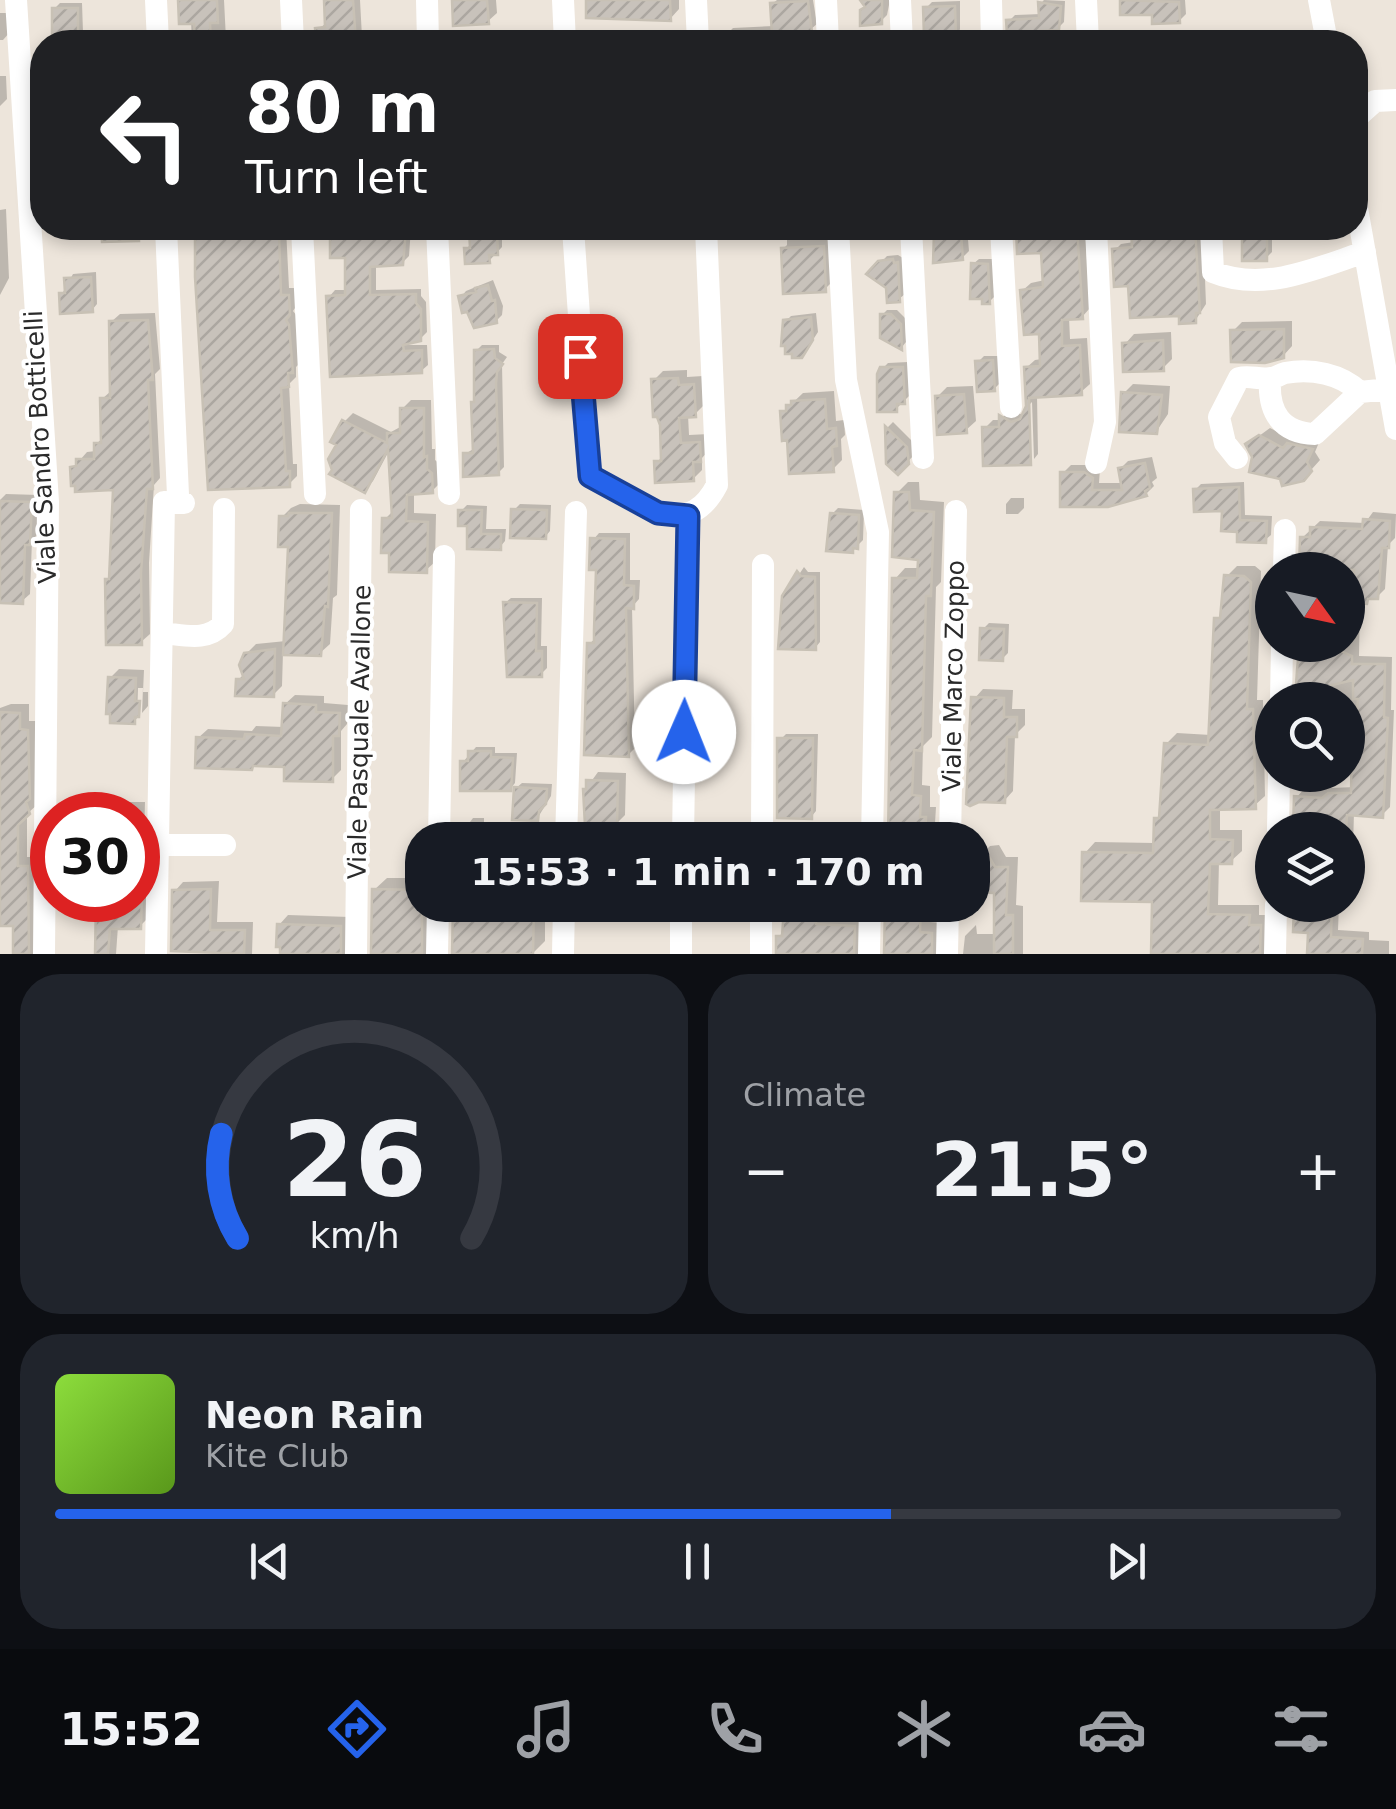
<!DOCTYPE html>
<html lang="en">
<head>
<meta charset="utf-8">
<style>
	body { margin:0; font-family:"DejaVu Sans",sans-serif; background:#20242c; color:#f1f3f6; height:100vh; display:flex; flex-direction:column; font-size:38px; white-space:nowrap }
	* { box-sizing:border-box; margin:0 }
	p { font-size:32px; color:#9ea1a6 }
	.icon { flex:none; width:55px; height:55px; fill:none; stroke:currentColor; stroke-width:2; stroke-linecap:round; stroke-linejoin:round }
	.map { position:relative; height:954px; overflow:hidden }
	.sheet { display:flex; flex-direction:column; gap:20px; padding:20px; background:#0d0f14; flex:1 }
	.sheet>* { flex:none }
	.hud { position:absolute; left:30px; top:30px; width:1338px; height:210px; border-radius:40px; box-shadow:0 5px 15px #0003; background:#202124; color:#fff; overflow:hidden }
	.needle { width:65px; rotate:123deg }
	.controls { position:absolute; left:1255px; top:552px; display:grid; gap:20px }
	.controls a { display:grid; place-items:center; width:110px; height:110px; border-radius:50%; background:#171b24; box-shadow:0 5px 15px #0003; font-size:50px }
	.speed { position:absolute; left:30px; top:792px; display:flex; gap:20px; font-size:50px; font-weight:700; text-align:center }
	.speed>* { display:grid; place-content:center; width:130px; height:130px; border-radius:50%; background:#171b24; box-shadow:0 5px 15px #0003; line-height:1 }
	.speed .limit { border:15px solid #d22; background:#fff; color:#111 }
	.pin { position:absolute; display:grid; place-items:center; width:85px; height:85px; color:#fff; margin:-42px; border-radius:20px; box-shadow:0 5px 15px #0006 }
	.me { position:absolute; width:110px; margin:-55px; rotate:1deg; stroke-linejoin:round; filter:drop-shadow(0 0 8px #0008) }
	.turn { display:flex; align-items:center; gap:35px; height:210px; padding:0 50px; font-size:45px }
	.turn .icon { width:130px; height:130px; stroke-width:2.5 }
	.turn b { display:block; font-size:70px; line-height:85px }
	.big { font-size:75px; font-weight:800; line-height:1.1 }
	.sheet .card { flex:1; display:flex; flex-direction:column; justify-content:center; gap:15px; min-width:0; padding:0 35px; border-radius:40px; background:#20242c }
	.sheet .dial { align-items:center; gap:0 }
	.dial svg { height:260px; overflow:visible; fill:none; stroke:#363941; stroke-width:7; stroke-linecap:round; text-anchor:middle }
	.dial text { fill:#f1f3f6; stroke:none }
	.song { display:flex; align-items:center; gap:30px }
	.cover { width:120px; height:120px; border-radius:15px; background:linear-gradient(135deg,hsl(90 70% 55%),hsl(90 70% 35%)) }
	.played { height:10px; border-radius:5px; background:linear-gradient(90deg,#2563eb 65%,#363941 65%) }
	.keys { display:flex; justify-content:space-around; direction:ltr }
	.heat { display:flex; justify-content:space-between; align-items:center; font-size:55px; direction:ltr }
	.sheet .tiles { flex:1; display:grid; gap:20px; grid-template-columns:1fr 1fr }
	.card:last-child { grid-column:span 2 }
	.trip { position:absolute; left:405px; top:822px; width:585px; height:100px; border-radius:40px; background:#171b24; box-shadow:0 5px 15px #0003; font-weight:800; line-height:100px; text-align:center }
	.tabs { display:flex; height:160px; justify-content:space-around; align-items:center; background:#090b0e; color:#9ea1a6 }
	.tabs .icon { width:70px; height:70px }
	.tabs .current { color:#2563eb }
	.tabs b { font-size:45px; color:#f1f3f6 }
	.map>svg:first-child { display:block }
	.shadow { fill:#0003 }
	.building { fill:url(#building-hatch); stroke:#c8c1b5; stroke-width:2.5 }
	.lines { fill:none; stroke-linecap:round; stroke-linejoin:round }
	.minor { stroke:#fff; stroke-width:22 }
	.route-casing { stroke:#184099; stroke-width:25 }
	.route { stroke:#2563eb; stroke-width:18 }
	.labels { text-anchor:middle; stroke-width:8; stroke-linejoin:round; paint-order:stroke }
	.street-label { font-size:25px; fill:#2a2a2a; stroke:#fff }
</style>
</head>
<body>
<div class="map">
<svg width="1396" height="954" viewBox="0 0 1396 954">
	<defs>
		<pattern id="building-hatch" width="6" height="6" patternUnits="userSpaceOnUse" patternTransform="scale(2.5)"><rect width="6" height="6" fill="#c8c2bb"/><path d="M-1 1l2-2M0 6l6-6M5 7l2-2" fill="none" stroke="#aca7a1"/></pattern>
	</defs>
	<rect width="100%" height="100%" fill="#ede5db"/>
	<path class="shadow" d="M181 0H224L226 39H230V42H192L191 21Z
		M326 0H360L362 37 388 35 389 42H311L310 35 328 22Z
		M454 0H496L497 13 487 22Z
		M589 0H679V9L670 19Z
		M777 0H813L817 24 811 29 770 32V42H724V37L733 28 774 26 772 4Z
		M870 0H890L887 15 881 21Z
		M1044 0 1065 1 1064 22 1058 28 1046 29V42H1016V32L1009 21 1015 15 1041 14V3Z
		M1122 0H1185L1186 14 1179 21 1154 12 1122 13Z
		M960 1V29L957 39 954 42H932L926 8 932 2Z
		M60 3H82L83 32 91 42H55L54 9Z
		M0 10V13H9L10 32 3 40H0Z
		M42 49V74H38L37 54Z
		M0 76H6L7 99 0 106Z
		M6 209 9 278 0 295V210Z
		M104 228H148L138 238 104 240Z
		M198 228H286L289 288H296L297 305 293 311 297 316 300 363 296 367V377L289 384 293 464H297V476L289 484 203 374Z
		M332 228H411L409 256 402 263 376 264V290L421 289V296L426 302 427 332 420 339 401 345H427L428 365 421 371 329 297 335 290H348V255H333Z
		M474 228H502V247L489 261 466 249 472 243Z
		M787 228H816V240L831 239 833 281 825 289 783 249 787 245Z
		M935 228H967L969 251 962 258 936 260Z
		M1016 228H1085L1090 308 1082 317H1069L1070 339 1087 338 1090 384 1081 392 1037 395 1038 454 1034 459 1032 402 1027 407 1029 463 985 428 993 420H1001L1009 409 1023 415 1027 412 1026 368 1035 360 1042 359V332L1022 291 1031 283 1045 280 1044 250 1020 251Z
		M1134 228H1203L1206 304 1195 321 1130 283 1115 250 1121 244 1134 242Z
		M1245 228H1272V252L1266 258H1245Z
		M1313 228H1346L1347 230 1341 236H1313Z
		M898 255 903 258 905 294 899 299 870 274 887 256Z
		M979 259H993L995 296 989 302 973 264Z
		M96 272 97 304 92 310 62 294 73 274Z
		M493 280 503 306 502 315 496 321 461 297 466 291Z
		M887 310H897L905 318 906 342 902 347 882 315Z
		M155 313 160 369 155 374 160 478 154 485 149 563 150 634 141 642 107 580 111 576 115 488 73 468 87 452 96 451V444L103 438 102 399 111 391V322L120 314Z
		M816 313 818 332 807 349 785 322 791 316Z
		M1292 321V346L1283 356 1233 331 1242 322Z
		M1171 332 1172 359 1163 368 1125 344 1134 334Z
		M482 345H499V352L507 357 502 364 504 467 498 473 465 454 475 448 476 351Z
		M984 356H998L1000 383 994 389 978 362Z
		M908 362 910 395 896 409 882 369 888 363Z
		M687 370V377L703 376 704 405 695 414 688 415 689 435 709 434V450L702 458V470L693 479 657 462 664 455 662 425 654 380 663 371Z
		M1133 384 1170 386 1168 414 1156 432 1124 393Z
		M973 386 976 421 966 430 937 397 947 387Z
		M834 391 836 421 844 420 845 435 841 439 842 460 833 469 789 438 783 412 803 393Z
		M411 400H431L432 449H435V460L440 464 441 482 432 491 414 492V513L436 514 435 562 426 570 385 519 394 510 390 449 373 481 364 490 339 444 344 422 353 413 391 432 402 426V409Z
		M893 422 912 441 914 455 898 472 888 463V427Z
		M1270 428 1294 440H1320L1315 452 1320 460 1303 479 1282 477 1254 456 1248 444Z
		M1152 457 1157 478 1152 482 1154 486 1146 494 1107 504 1063 473 1071 465H1093L1100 469 1099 483H1123L1120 469 1128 461Z
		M908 482H919L920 500 944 502 941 582 936 587 932 737 923 746 922 785 930 786V807H936L934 840H891L895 579 905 568H920V558L897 493Z
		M1244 482 1245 515 1272 516 1271 535 1265 540 1240 529 1225 508 1195 490 1201 484Z
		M6 494 39 495 37 535 32 540 30 594 22 601H0V500Z
		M1011 498H1024V508L1018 514H1006V504Z
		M300 504 340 505 337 595 333 598 330 644 320 653 283 652 282 686 273 695 238 680 245 673 246 654 256 644 286 641 290 545 282 517 291 508Z
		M520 504 551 505 550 531 545 537 514 510Z
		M467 505 487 506 486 529H506L505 541 500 547 469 546 470 524 461 511Z
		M838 508 864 510 863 540 852 551 832 514Z
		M1373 512 1396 514 1395 538 1388 545 1385 589 1377 597 1360 601 1359 656 1392 657 1391 710H1394L1390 807 1382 815 1354 813 1352 880 1348 884V830H1294L1296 798 1304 789 1356 787 1358 761 1348 760V700H1299L1302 645H1348V604H1354L1356 581H1348V570H1300L1302 538 1320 521 1365 523Z
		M599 533H630V580H640L639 599 632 607 635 748 628 755 589 644 596 638 598 568 593 540Z
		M1237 566H1255L1261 571 1257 700H1263L1265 796 1254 806 1220 807V830H1242V851L1231 861H1219L1218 905H1259V915H1270L1276 954H1153L1154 900 1085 853 1095 842 1155 843 1156 819 1162 812 1166 744 1177 733 1211 735 1217 619 1223 613 1226 577Z
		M804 567 808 572H820V642L815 648 784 597Z
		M511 598H542L541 646H547V668L541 674 505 603Z
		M989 623 1009 624 1008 653 1002 659 983 629Z
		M119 669 144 670 143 692H148V706L142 713 143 688H138L137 718 134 722 110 678Z
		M983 689 1013 690 1012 709H1025V725L1015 735 1013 791 1004 801 974 699Z
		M295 695 324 696V703L348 705 347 724 341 731V770L332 779 198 738 208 729 252 731 256 726 284 727 285 704Z
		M11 704H29V721H37L39 803 27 814V857H37L40 954H15V923H0V708Z
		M786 734H818L816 811 811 817 780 740Z
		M476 747H495V753H517L515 783 510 789 463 762Z
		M598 772 626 773 625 815 616 824 584 814 585 790Z
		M522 783 552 784 551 796 537 819 516 788Z
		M116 802H145L143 875H150L149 917 140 926H118L116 954H97L99 900H138V815H107Z
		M473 818H484V825H497L495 840H460L461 834Z
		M999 845 1006 857H1018L1016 905 1023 906V954H963L965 936 976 925 977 934H997L996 891 972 864 990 846Z
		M387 878H422V905H434L435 954H374V890Z
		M219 881 217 922H253L252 954H229V948L174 949 175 891 183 882Z
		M456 905H545V941L532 954Z
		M790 905H827V913L866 915 872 954H777L778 937 785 931 786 909Z
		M887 905H931L930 922 942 923 950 954H887Z
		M1297 905H1339L1338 930 1369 932V940L1389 941V954H1309L1311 931Z
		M288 915 350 917 354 954H281L279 925Z"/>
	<path class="building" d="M178 0H217L218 23H210L211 42H195L194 24H179Z
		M324 0H353L356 42H316L315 28 325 27Z
		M452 0H487L489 24 453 26Z
		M586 0H670L671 21 586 18Z
		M860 0H882V24L860 26V10L865 7Z
		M1120 0 1179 2 1180 23 1152 24V15H1120Z
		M808 1 812 32 772 35 770 3Z
		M1038 2 1061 6 1059 30 1041 31V42H1014V34L1007 35 1006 20 1039 18Z
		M955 6 956 37H952V42H929V37H924L923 7Z
		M52 8H78V36L52 37Z
		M101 228H139V241L102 242Z
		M330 228H406L403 265 370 267V295L416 294V303L421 309V341L403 345 404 351 422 350V373L330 377 326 296 345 295V258H330Z
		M485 228V231L497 230 498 255H489L490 263 465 264 464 248H470L469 229Z
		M1016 228H1077L1083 319 1062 320V346L1080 345 1082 395 1029 398 1031 465 983 466 982 427H999V415L1011 422 1020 419 1026 406 1024 367 1040 366 1039 334 1024 335 1020 290 1043 287 1041 253 1017 254Z
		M1131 228H1195L1200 313H1196V323L1179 324V316L1130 318 1128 286 1114 287 1112 249 1132 247Z
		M1256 228V231H1267V261H1242V229Z
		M255 229 279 230 281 295H289L290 315 286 320 289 325 293 373H288L289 387 281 388 286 471H290V487L208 490 195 277V232Z
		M949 230V233H961L963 260 933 263 934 232Z
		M824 246 826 292 783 294 781 248Z
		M893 259 894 263 898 262 900 302 887 303 886 288 866 274 878 261Z
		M971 263 988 264 990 304H982V299H970Z
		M91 277 93 312 60 314 59 293H65L64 278Z
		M488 285 492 301 495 300 497 323 474 328 467 312 462 313 458 296 476 292 475 288Z
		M880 314H891L901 324 902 350 880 338Z
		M811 317 813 340 802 358H792V354H785V346H781L783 320Z
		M148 320 153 380H148L153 489H147L141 573 142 645H106L105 579H109L113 490 75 492V486H71L70 467 76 466V459H94V443H101L100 398H110L109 321Z
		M1284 329V358L1265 363 1231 362 1230 330Z
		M1163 340 1164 371 1123 372 1122 343Z
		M494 349 495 358 503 364 497 372 496 384 499 475 463 477V453H473L471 402H474V350Z
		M993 360 995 391 977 392 975 361Z
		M880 367H903L905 404H897V412H877V374Z
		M678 378 679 385 694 384 696 417 679 418 681 443 700 442 701 462H693L694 481 655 483 654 461H661L660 425 657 417H653L651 379Z
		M1121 392 1162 395 1157 434 1119 432Z
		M964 394 967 433 937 435 935 396Z
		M825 399 827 429 836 428 837 446 832 447 834 472 789 474 787 440 782 441 780 411H786V405H791V401Z
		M400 408H424V457L427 456V469L432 473 433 493 407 495 406 521 428 522 427 573 389 572V553H381L382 518H392L388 449 365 493 329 474 332 470 328 459 336 445 330 442 342 420 387 443V433H400Z
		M885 426 907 447 909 464 898 475 886 464Z
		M1259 435 1283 448 1287 443 1313 449 1307 462 1312 471 1304 481 1282 486 1280 479 1249 472 1252 457 1245 444Z
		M1145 463 1150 488 1145 491 1147 496 1108 507H1060V472H1084L1093 478 1092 490H1122L1118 468Z
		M1239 487 1240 520 1267 521 1266 543 1237 542V532L1221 531 1222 511 1194 512 1193 489Z
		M894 492H909L910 510 934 512 931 596H926L922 751 914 750 912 795 921 796 920 817H926L925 840H888L892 578H917L918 560 892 557Z
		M0 501 32 502 30 545H25L23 604 0 603Z
		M511 509 547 510 546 539 510 538Z
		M458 510H482L481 534H501V550L467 549V526H458Z
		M289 513H332L328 607 325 606 321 656 283 655 288 547H278L279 516H288Z
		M830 513 859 515 858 549 853 548V553L826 551Z
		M1363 519 1390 521 1389 548H1382L1378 599H1368L1367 604 1352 603 1354 570H1299L1300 537H1310V527L1362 529Z
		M590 538 625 539 624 585 634 586V609L626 608 629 757 584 755 587 643H594V630L596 570H589Z
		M797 571 801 576 815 577 816 650 778 649 782 596Z
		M1224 575 1244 576 1251 582 1247 709H1253L1256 809 1210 810V839L1233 840 1232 864H1210L1208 914 1250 915 1249 925H1261L1260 954H1151L1152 902 1081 901 1082 852 1153 853 1154 818H1159L1164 743 1208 745 1214 618H1220Z
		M503 602 537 603 536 651H542V677H507Z
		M980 628 1004 629 1003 661 979 660Z
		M1309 645 1330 646 1352 656V664H1385L1384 717 1388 718 1383 818 1347 815 1346 830H1293L1294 796 1322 798 1328 793H1351L1352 737H1355L1358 699H1353V680L1320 688 1324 700H1304L1303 686 1296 685 1297 670 1299 649Z
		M275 649 274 697 235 696 236 679H244L239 665 244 653Z
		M108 677 136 678 135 701H140L139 717H135V724L110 723V714H106Z
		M971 697 1004 698V717H1017V737H1007L1005 803 979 802 970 806 966 804Z
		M283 703 316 705V712L340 713 339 736H333V782L284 781V767L253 766 252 770 195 768 196 737 244 739 245 734 281 736Z
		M0 712 20 713V729L28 730 30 799 26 802 30 814 18 825V866H28L29 954H13V926H0Z
		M777 738H813L812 819 777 818Z
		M468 751H491V757L513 758 511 791H460V761H468Z
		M586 780 618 781 617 827 585 826 583 789H586Z
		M514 787 547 789 546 804 539 811 538 821 512 820Z
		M988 855 995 867H1008L1006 915H1013V954H994V893L972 892V861L977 856Z
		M211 889 210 930H245L244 954 171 951 172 890Z
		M372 889 422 890V954H371Z
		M138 890H142L141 929H110L108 954H95L96 900H138Z
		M453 905H534L533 954H452Z
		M885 905H921L920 932 932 933V954H884Z
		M1294 905H1332L1331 937 1363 939 1362 954H1307L1308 933 1293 932Z
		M784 908 816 909V924L855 926 854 954H776V936H782Z
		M277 924 341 926V954H280V947H276Z"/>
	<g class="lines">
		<path class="minor" d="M16 0 48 502 44 954
			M156 0 158 42
			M291 0 293 42
			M427 0 428 42
			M563 0 565 42
			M696 0 698 42
			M826 0 828 42
			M900 0 902 42
			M991 0 992 42
			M1086 0 1088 42
			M1319 0 1327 42
			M1355 119 1375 101 1396 100
			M1355 197 1396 429
			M166 228 178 495
			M302 228 315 494
			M437 228 449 494
			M573 228 590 476C633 498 685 547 717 485L706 228
			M838 228 846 380 878 532 872 840
			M911 228 923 458
			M1001 228 1011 407
			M1096 228 1105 422 1096 463
			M1211 228 1213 272C1264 293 1316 268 1365 252
			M1270 379C1268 412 1281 433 1315 434L1360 392
			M1237 458 1225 443 1219 417 1239 378C1250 375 1259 380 1270 378 1276 378 1280 374 1285 373 1312 368 1341 374 1360 392L1389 389
			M1284 570 1285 530
			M163 633C185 635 207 642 223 624L224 509
			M1281 700 1282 645
			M1278 830 1279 775
			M439 840 444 556
			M566 840 576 512
			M683 840 688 516
			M762 840 763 565
			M950 840 956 511
			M157 845H225
			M156 954 164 502 184 503
			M356 954 361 510
			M437 954 438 905
			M563 954 564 905
			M681 954V905
			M761 954V905
			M869 954 870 905
			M947 954 948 905
			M1275 954 1276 905"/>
	</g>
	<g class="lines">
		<g class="route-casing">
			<path id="route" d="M580 356 590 476 658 513 688 516 684 732"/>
		</g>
		<use href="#route" class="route"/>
	</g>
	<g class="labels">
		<g class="street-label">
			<text transform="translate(40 447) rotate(-93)" y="9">Viale Sandro Botticelli</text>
			<text transform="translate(953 676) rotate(-89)" y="9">Viale Marco Zoppo</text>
			<text transform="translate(359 732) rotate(-89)" y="9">Viale Pasquale Avallone</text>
		</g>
	</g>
</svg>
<div class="controls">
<a><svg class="needle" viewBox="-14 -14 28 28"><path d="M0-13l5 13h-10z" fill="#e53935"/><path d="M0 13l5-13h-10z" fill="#9ea1a6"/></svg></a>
<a><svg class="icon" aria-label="search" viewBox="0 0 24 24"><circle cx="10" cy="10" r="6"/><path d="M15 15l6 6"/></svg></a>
<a><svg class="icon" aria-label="layers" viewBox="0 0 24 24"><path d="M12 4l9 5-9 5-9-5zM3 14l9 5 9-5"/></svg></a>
</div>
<div class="speed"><div class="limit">30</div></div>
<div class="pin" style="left:580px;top:356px;background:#d93025"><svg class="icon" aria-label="arrive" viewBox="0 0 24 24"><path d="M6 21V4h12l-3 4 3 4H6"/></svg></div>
<svg class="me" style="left:684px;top:732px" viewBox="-20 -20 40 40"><circle r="19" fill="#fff"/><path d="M0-13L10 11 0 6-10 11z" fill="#2563eb"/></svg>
<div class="trip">15:53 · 1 min · 170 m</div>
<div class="hud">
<div class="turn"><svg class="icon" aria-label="left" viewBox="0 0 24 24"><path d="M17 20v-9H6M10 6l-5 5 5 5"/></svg><div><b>80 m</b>Turn left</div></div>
</div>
</div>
<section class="sheet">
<div class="tiles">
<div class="card dial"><svg viewBox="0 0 100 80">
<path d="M14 69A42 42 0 1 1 86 69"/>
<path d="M14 69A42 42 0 0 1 9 37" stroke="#2563eb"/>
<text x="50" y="56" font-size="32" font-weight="700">26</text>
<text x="50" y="72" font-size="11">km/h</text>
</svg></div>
<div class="card"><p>Climate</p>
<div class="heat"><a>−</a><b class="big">21.5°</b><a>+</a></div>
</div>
<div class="card">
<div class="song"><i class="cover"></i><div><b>Neon Rain</b><p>Kite Club</p></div></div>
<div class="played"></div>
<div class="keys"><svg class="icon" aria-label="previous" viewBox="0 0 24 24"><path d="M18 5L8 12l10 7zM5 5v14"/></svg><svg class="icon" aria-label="pause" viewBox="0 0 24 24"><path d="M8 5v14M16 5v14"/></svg><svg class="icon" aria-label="next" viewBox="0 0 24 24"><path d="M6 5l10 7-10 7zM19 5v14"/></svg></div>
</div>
</div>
</section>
<nav class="tabs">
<b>15:52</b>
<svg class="icon current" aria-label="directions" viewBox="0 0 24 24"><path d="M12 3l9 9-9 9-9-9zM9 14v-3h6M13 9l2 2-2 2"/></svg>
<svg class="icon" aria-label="music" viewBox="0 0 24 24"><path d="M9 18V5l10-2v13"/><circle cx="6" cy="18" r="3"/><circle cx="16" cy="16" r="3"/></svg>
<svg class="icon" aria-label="phone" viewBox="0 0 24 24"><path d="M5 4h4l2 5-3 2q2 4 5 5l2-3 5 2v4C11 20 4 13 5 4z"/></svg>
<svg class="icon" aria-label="climate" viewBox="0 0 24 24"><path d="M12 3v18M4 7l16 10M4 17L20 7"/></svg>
<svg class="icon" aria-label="car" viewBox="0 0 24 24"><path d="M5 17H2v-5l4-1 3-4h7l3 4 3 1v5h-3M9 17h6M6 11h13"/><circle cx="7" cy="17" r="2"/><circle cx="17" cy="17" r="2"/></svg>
<svg class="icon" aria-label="filters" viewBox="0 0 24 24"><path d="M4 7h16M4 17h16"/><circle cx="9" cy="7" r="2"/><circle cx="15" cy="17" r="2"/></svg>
</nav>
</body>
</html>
